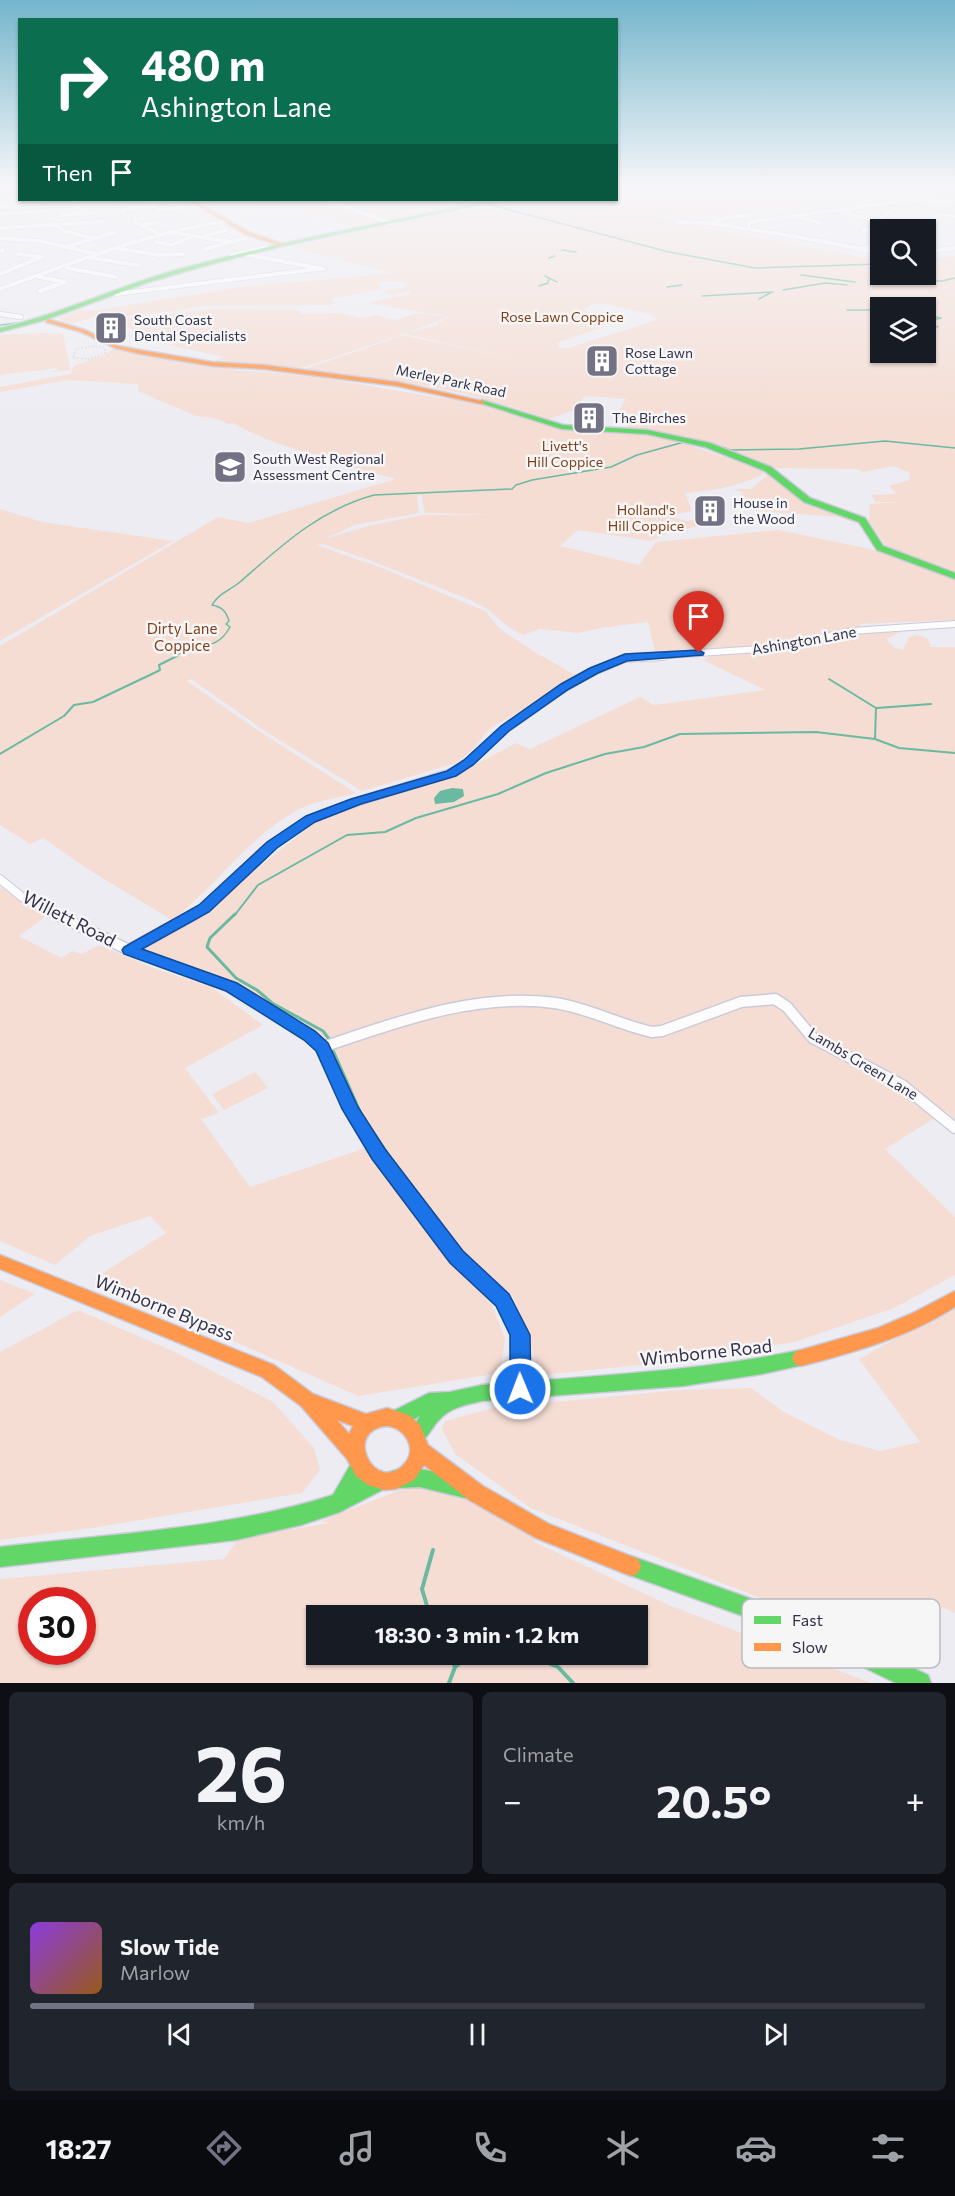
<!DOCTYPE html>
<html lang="en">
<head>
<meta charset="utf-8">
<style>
	body { margin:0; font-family:Commissioner,sans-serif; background:#20242c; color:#f1f3f6; height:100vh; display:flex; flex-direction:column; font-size:22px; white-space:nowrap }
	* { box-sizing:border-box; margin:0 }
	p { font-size:20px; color:#9ea1a6 }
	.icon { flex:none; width:33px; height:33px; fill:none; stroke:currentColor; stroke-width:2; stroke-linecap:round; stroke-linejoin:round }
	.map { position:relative; height:1683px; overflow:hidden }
	.details { display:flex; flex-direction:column; gap:9px; padding:9px; background:#0d0f14; flex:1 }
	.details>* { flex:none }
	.top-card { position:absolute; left:18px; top:18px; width:600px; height:183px; border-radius:0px; box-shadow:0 2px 4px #0004; background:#0b6e4f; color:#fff; overflow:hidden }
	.controls { position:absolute; left:870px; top:219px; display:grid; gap:12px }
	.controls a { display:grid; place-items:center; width:66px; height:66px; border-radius:0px; background:#171b24; box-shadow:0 2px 4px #0004; font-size:30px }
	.speed { position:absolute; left:18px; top:1587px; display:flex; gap:12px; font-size:30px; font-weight:700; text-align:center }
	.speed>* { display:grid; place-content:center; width:78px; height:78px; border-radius:50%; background:#171b24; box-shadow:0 2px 4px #0004; line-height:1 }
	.speed .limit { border:9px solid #d22; background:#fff; color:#111 }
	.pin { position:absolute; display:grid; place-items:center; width:51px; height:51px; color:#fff; margin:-62px -26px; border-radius:50% 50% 50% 0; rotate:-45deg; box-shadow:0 0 6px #0007 }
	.pin .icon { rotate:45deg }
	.me { position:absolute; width:66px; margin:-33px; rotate:359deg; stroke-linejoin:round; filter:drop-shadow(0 0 4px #0008) }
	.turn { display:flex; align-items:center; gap:21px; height:126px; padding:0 24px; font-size:27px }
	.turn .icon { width:78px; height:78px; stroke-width:2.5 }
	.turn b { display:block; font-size:42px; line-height:51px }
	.then { display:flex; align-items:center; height:57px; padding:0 24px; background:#0003; gap:12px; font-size:22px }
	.big { font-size:45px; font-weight:700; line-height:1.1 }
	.details .widget { flex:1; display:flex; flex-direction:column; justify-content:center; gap:9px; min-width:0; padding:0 21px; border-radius:9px; background:#20242c }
	.details .dial { align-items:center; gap:0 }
	.dial b { font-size:78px; line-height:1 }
	.song { display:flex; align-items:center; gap:18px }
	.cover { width:72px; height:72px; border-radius:9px; background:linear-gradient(135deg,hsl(270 70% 55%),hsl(30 70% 35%)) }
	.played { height:6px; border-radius:3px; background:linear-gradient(90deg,#737285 25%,#363941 25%) }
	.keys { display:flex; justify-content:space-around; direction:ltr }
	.heat { display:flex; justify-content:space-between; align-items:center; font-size:33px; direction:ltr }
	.details .tiles { flex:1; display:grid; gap:9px; grid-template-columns:1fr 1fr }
	.widget:last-child { grid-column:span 2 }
	.trip { position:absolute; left:306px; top:1605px; width:342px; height:60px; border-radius:0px; background:#171b24; box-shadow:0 2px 4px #0004; font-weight:700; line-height:60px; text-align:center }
	.tabs { display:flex; height:96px; justify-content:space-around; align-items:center; background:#090b0e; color:#9ea1a6 }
	.tabs .icon { width:42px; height:42px }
	.tabs .on { color:#737285 }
	.tabs b { font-size:27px; color:#f1f3f6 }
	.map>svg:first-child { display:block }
	.green { fill:#f5ddd4; fill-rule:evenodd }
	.water { fill:#6ab9a1 }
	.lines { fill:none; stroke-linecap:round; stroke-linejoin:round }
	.stream-far3 { stroke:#6ab9a1; stroke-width:1.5 }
	.stream-far2 { stroke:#6ab9a1; stroke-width:2 }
	.stream-far1 { stroke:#6ab9a1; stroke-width:3 }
	.stream { stroke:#6ab9a1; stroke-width:4 }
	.street-far5-casing { stroke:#cbcada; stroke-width:5 }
	.street-far4-casing { stroke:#cbcada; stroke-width:6 }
	.street-far3-casing { stroke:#cbcada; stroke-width:8 }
	.street-far2-casing { stroke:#cbcada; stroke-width:10 }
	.street-far1-casing { stroke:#cbcada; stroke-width:13 }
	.street-casing { stroke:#cbcada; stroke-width:16 }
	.fast-casing { stroke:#cbcada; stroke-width:3 }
	.slow-casing { stroke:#cbcada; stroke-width:3 }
	.street-far5 { stroke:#fcfcfd; stroke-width:4 }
	.street-far4 { stroke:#fcfcfd; stroke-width:4.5 }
	.street-far3 { stroke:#fcfcfd; stroke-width:6 }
	.street-far2 { stroke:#fcfcfd; stroke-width:8 }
	.street-far1 { stroke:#fcfcfd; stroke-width:10 }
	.street { stroke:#fcfcfd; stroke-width:13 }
	.fast { fill:#63d668; fill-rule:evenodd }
	.slow { fill:#ff974d; fill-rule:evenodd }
	.rail { stroke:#d5d5d8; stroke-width:1.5; stroke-dasharray:1.5 2; stroke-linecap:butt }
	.route { fill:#1a73e8; stroke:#114b97; stroke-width:1.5 }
	.labels { text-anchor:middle; stroke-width:5; stroke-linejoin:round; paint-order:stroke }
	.far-park-label { font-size:14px; fill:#803e19; stroke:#f6f6f6 }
	.far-poi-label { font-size:14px; fill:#32304b; stroke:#f6f6f6; text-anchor:start }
	.far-street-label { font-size:14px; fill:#32304b; stroke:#f6f6f6 }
	.park-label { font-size:15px; fill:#803e19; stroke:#f6f6f6 }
	.street-label { font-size:15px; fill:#32304b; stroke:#f6f6f6 }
	.near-street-label { font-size:18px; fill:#32304b; stroke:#f6f6f6 }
	.key { fill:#f6f6f6; stroke:#bbbbc3; stroke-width:1.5 }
	.key-label { font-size:16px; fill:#32304b }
</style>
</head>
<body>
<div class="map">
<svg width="955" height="1683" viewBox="0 0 955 1683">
	<rect width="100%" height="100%" fill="#ececf2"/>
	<path class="green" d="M617 185H955V194L901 195 774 209 656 218 880 261V274H926V260L955 256V573L886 546 869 521 870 504 903 502H876L871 495 896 494 890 486 910 480 909 472 893 466 863 472 857 469 774 468 711 445 625 430 637 415 618 412 626 399 585 396 574 410 549 419C503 403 455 390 407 383 373 378 339 376 306 369L403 335 525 361 406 334V333L301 368 212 362 225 357 146 340 148 339 141 337 121 320 212 309 297 310 303 314 340 313 362 318 376 315 396 320 417 313 448 317 407 333 438 325 437 323 451 317 368 303 411 294 409 291 393 295 385 293 384 291 405 287 406 283 395 281 378 282 383 289 331 299 336 302 331 305 206 306 104 320 98 316 69 324H64L59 318 81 310H98L239 287 394 273 291 247 506 200H616ZM600 303 651 314 657 320 565 349 560 348 557 343 603 327 581 321 593 317 583 308ZM880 308H926V352H880Z
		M194 200H487L355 228 277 204 224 209Z
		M45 333 63 334 70 370 50 372 58 370 56 368C36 371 18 372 0 375V335Z
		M114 348 239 370 317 377 446 399 451 397 498 407 564 429 647 434 672 439 767 472C739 487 716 490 685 493L692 511 669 516 686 521 715 516 723 520 669 533 652 541 578 530 560 546 639 565 656 542 779 530 879 551 955 580V620L860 624V631L905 630 886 639 895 648 903 650 909 637 917 635 928 639 930 647H955V1119L946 1111 885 1149 955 1217V1275L894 1308 794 1342 669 1362 540 1375 526 1329 513 1296 461 1251 396 1169 349 1093 335 1052 304 1022 255 996 203 969 141 950 161 936 186 926 314 823 349 809 450 778 516 743 530 749 640 697 654 705 765 690 703 660 729 647 655 652 648 622 600 628 579 633 540 629 523 635 507 626 489 610 468 599 369 560 323 544 316 545 382 568 485 611 500 629 533 651 577 676 525 709 490 728 472 750 456 763 362 791 268 733 191 679 187 681 257 730 356 793C339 798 318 800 302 808 249 834 218 886 172 920L86 868 43 838 30 844 0 825V646L218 517 248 523 396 479 335 463 341 461C304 452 266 442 233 423L228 424 215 418 196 416 138 391V384L68 380 0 392V387L70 374 74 366 104 355ZM421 494 425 513 497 515H422L368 526 325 539 354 525 419 513 417 496Z
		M769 474 804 499 860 520 859 524 839 517 757 511 731 502 744 493 733 489H751Z
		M0 509 42 522 173 541 0 641Z
		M0 887 45 917 19 936 61 958 72 951 82 954 99 945 153 968 211 987 263 1025 185 1068 219 1113 201 1119 250 1187 365 1148 464 1274 492 1305 505 1339 500 1373 358 1396 93 1279 166 1233 150 1216 90 1236 55 1265 0 1241Z
		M255 1072 268 1088 224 1110 212 1094Z
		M0 1280 35 1294 0 1317Z
		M955 1305V1613L927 1600 905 1655 531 1508 455 1454 442 1429 445 1421 493 1408 680 1390 751 1388 784 1412 840 1440 880 1451 920 1442 859 1359Z
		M78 1310 175 1352 273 1402 314 1448 320 1470 302 1493 92 1528 0 1540V1352Z
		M438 1486 464 1494 536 1537 534 1542 671 1606 871 1683H0V1579L224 1559 239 1538 329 1523 321 1521 400 1490ZM32 1600H82V1652H32ZM316 1616H638V1654H316Z"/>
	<path class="water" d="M452 788 463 789 464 796 454 802 435 804 434 798 440 791Z"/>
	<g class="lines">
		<path class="stream-far3" d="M481 200 480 202 669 252 755 268 880 264
			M562 250 576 252
			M549 258 555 256
			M801 275 855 282
			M545 276 557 282
			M907 281H942L955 278
			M881 282 903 281
			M539 286 548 283 549 278
			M667 287 682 285
			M783 290 825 283 847 285
			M702 296 773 292
			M759 299 770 293
			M847 310H880
			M926 315 941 318 926 322
			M927 323 938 327
			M0 325 26 322
			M718 446 721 447
			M725 448 730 450 799 449 885 441 955 448
			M175 657C195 638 214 656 230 627L226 624 229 621C226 611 222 607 212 605 220 592 228 592 240 582 281 546 319 510 374 495L512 489 516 485 532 480 611 467 637 455 684 442"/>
		<path class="stream-far2" d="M829 679 876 708 875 739
			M877 708 931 704
			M0 754 64 716 74 705 93 702 154 673 160 670 159 665 177 656
			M234 916 258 885 347 835 385 832 416 818 498 794 546 773 605 754 644 747 680 734 816 732 875 739 899 748 955 753"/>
		<path class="stream-far1" d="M235 914 210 938 207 947 236 978 257 990 272 1003 323 1031 329 1039
			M332 1048 362 1116 398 1169"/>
		<path class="stream" d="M430 1616 422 1589 433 1550
			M449 1654 455 1667 449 1683
			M526 1654 558 1667 573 1683
			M455 1667 471 1654"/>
		<g class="street-far5-casing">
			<path id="street-far5" d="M0 189 20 188
				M58 200H75
				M75 200V204L87 214
				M326 200 391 223
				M107 202 120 200
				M152 203 172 200
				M12 206 10 198 20 196
				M0 207 53 200
				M918 208 922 209
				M158 210 201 206
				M845 210 852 215 873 219 895 230
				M1 214 45 211
				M124 214 122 211 124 209 154 206
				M60 215 95 213
				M795 216 821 223
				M135 219 134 222 158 233
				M877 221 890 212
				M679 222C707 221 734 227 761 231 801 237 840 244 880 253
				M709 223 730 217 750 215
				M56 225 64 231 93 238
				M143 225 159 222
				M0 228 102 222
				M749 228V223L757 221 902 201 955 202
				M863 230H880
				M925 230 926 226 938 215 955 216
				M169 232 231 242
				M204 236 226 230
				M0 238 40 241 97 254
				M156 242 172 245 193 236
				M65 247 116 232
				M115 248 158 255 183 254
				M205 249 246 238
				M863 249 880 242
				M0 251 3 250
				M926 252 955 248
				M248 255 324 269 309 270 311 268
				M237 257 232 255 266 247
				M91 258 138 265
				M67 268 116 277
				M0 274 42 257 18 254
				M39 277 65 282 40 291
				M0 289C75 262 147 233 226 221
				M116 294 309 270"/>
		</g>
		<g class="street-far4-casing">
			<path id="street-far4" d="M0 314 21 317"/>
		</g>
		<g class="street-far3-casing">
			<path id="street-far3" d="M637 657 774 648 852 631 955 624"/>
		</g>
		<g class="street-far2-casing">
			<path id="street-far2" d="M0 879 22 897 57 916
				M192 916 204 909 272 845 310 819 356 802 451 773 469 763 505 729 565 687 594 671 625 658 663 656"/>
		</g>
		<g class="street-far1-casing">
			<path id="street-far1" d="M55 914 129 950 231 987 310 1035 323 1047 350 1109 378 1154 452 1250
				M129 950 195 914
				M323 1047C397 1022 476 992 555 1003 589 1008 619 1025 652 1032L662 1031 741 1002 775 999 787 1007 813 1038 902 1085 955 1128"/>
		</g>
		<g class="street-casing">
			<path id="street" d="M451 1249 503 1300 520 1335V1389"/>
		</g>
		<g class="fast-casing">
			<path id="fast" d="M495 200H501L292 244 212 264 149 282 45 320 0 332V328C58 315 112 289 169 272 276 242 386 222 495 200Z
				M482 400 563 425 647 430 710 443 771 467 810 498 865 518 883 546 955 573V579L877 550 859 522 804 502 765 471 705 447 647 434 562 429 480 403 478 402Z
				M801 1350 807 1352 810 1358 807 1364 762 1374 683 1386 482 1401C465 1405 451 1407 439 1420 431 1428 428 1439 417 1444L410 1441 408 1435 420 1416 396 1428 389 1425 387 1419 389 1413 429 1393 450 1392 482 1385C589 1376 696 1372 801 1350Z
				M359 1459 366 1462 369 1468 363 1479 381 1471 389 1476 390 1472C414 1463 441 1474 465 1480L472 1482 475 1489 472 1496 465 1498 420 1487 397 1488 389 1483 388 1487 340 1512 301 1525 236 1540 0 1567V1547C110 1534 228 1529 333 1495L352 1462Z
				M631 1556 746 1597 836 1632 928 1675 931 1683H896L830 1651 746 1617 624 1573 621 1566 624 1559Z"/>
		</g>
		<g class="slow-casing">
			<path id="slow" d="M20 189V191L0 193V191Z
				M188 200H193L249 232 286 245 281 246 245 234Z
				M48 319 85 330 119 346 140 350 212 362 264 365 397 382 486 402 482 404 397 386 264 369 212 366 140 354 115 348 81 332 46 322Z
				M0 1255 274 1365 313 1394 366 1414 387 1408 409 1415 420 1425 428 1445 483 1486 549 1524 638 1559 641 1566 638 1573 631 1576 536 1538 469 1500 424 1465 414 1480 396 1489 384 1490 368 1485 356 1476 347 1459 301 1406 262 1377 0 1269ZM337 1420 353 1426 349 1434ZM387 1426C404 1427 418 1448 405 1463 376 1497 341 1430 387 1426Z
				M955 1291V1307C908 1337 855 1352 801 1366L795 1364 792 1358 795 1352 801 1350 878 1328 913 1313Z"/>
		</g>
		<use href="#street-far5" class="street-far5"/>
		<use href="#street-far4" class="street-far4"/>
		<use href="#street-far3" class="street-far3"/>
		<use href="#street-far2" class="street-far2"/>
		<use href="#street-far1" class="street-far1"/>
		<use href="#street" class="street"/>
		<use href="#fast" class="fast"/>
		<use href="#slow" class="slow"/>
		<path class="rail" d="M92 346 103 347 106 352 91 359 73 358 76 349Z"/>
	</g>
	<linearGradient id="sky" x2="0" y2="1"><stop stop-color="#75b6cc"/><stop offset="0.44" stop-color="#f6f6f9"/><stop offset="1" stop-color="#f6f6f9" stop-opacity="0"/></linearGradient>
	<rect width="955" height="421" fill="url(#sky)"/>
	<path class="route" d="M699 650 704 653 703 655 627 661 598 673 569 689 509 731 473 765 456 776 361 804 315 822 277 848 209 912 142 949 237 983 315 1031 328 1043 358 1107 385 1149 463 1251 509 1294 530 1335 531 1389 528 1396 520 1398 513 1396 510 1389V1335L496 1306 450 1263 372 1159 342 1109 316 1051 304 1040 226 991 124 954 122 950 124 947 199 905 267 842 306 816 351 799 447 771 464 760 501 726 561 684 590 668 625 654Z"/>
	<defs>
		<g id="building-square" transform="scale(1.725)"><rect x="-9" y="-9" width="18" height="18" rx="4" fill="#737285" stroke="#f6f6f6"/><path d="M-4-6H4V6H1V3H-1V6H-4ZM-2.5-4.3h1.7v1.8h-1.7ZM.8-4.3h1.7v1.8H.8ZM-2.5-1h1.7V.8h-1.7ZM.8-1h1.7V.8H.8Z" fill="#fff"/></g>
		<g id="university-square" transform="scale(1.725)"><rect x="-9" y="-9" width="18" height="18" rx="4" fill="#737285" stroke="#f6f6f6"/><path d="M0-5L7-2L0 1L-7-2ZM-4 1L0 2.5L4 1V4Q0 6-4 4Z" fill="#fff"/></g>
	</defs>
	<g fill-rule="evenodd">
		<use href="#building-square" x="111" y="328"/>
		<use href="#building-square" x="602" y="361"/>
		<use href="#building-square" x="589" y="418"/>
		<use href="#university-square" x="230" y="467"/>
		<use href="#building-square" x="710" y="511"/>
	</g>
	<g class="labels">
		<g class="far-park-label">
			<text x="562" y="322">Rose Lawn Coppice</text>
			<text x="565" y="451">Livett's<tspan x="565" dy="16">Hill Coppice</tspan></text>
			<text x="646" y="515">Holland's<tspan x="646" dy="16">Hill Coppice</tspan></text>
		</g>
		<g class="far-poi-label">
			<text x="134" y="325">South Coast<tspan x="134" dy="16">Dental Specialists</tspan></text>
			<text x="625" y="358">Rose Lawn<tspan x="625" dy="16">Cottage</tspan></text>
			<text x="612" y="423">The Birches</text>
			<text x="253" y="464">South West Regional<tspan x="253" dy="16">Assessment Centre</tspan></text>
			<text x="733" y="508">House in<tspan x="733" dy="16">the Wood</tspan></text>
		</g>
		<g class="far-street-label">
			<text transform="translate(451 381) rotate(12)" y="5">Merley Park Road</text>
		</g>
		<g class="park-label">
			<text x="182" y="634">Dirty Lane<tspan x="182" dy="17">Coppice</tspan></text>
		</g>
		<g class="street-label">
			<text transform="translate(804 641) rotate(-10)" y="5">Ashington Lane</text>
			<text transform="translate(863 1064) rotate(31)" y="5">Lambs Green Lane</text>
		</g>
		<g class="near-street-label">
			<text transform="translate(69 919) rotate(27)" y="6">Willett Road</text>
			<text transform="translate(164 1308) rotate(22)" y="6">Wimborne Bypass</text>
			<text transform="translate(706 1353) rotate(-6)" y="6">Wimborne Road</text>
		</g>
	</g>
	<rect x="742" y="1599" width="198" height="69" rx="9" class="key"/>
	<rect x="754" y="1616" width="27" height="8" fill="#63d668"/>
	<rect x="754" y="1643" width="27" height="8" fill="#ff974d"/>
	<g class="key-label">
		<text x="792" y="1626">Fast</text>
		<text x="792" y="1653">Slow</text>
	</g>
</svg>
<div class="controls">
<a><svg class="icon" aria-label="search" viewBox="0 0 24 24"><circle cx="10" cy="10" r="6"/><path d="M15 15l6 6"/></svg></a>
<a><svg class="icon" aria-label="layers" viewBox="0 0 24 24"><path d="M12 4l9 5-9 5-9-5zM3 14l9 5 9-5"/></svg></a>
</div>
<div class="speed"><div class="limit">30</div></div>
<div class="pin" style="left:699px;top:653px;background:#d93025"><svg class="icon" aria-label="arrive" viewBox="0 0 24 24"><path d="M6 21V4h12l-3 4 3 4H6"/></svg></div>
<svg class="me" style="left:520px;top:1389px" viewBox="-20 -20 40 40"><circle r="17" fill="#1a73e8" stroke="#fff" stroke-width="3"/><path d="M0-11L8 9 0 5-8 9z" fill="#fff"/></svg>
<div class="trip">18:30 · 3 min · 1.2 km</div>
<div class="top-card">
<div class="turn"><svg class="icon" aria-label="right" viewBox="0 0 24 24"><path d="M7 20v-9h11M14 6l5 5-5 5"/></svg><div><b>480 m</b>Ashington Lane</div></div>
<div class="then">Then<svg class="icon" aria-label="arrive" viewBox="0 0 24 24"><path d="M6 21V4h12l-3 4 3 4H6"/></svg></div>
</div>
</div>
<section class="details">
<div class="tiles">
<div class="widget dial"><b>26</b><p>km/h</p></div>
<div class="widget"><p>Climate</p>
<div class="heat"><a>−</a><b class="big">20.5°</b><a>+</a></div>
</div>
<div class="widget">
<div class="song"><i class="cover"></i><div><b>Slow Tide</b><p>Marlow</p></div></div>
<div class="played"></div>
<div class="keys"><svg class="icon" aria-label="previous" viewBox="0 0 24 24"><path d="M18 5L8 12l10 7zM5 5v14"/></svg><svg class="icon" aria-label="pause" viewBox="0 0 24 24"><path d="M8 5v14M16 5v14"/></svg><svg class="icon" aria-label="next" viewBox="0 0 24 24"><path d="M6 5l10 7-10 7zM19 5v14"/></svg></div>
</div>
</div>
</section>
<nav class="tabs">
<b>18:27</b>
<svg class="icon on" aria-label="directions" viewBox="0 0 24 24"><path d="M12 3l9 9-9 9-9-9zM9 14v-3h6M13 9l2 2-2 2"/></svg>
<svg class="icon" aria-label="music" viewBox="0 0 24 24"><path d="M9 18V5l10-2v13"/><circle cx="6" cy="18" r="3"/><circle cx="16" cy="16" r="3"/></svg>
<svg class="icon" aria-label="phone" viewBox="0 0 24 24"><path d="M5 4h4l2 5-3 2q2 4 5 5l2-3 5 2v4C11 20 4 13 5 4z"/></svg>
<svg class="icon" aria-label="climate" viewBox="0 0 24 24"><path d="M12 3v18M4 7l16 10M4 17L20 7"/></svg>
<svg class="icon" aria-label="car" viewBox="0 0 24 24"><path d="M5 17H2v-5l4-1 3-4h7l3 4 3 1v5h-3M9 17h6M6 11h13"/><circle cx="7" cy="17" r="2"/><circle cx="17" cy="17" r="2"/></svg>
<svg class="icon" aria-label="filters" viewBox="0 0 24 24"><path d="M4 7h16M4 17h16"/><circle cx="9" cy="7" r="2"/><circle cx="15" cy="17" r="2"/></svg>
</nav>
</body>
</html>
